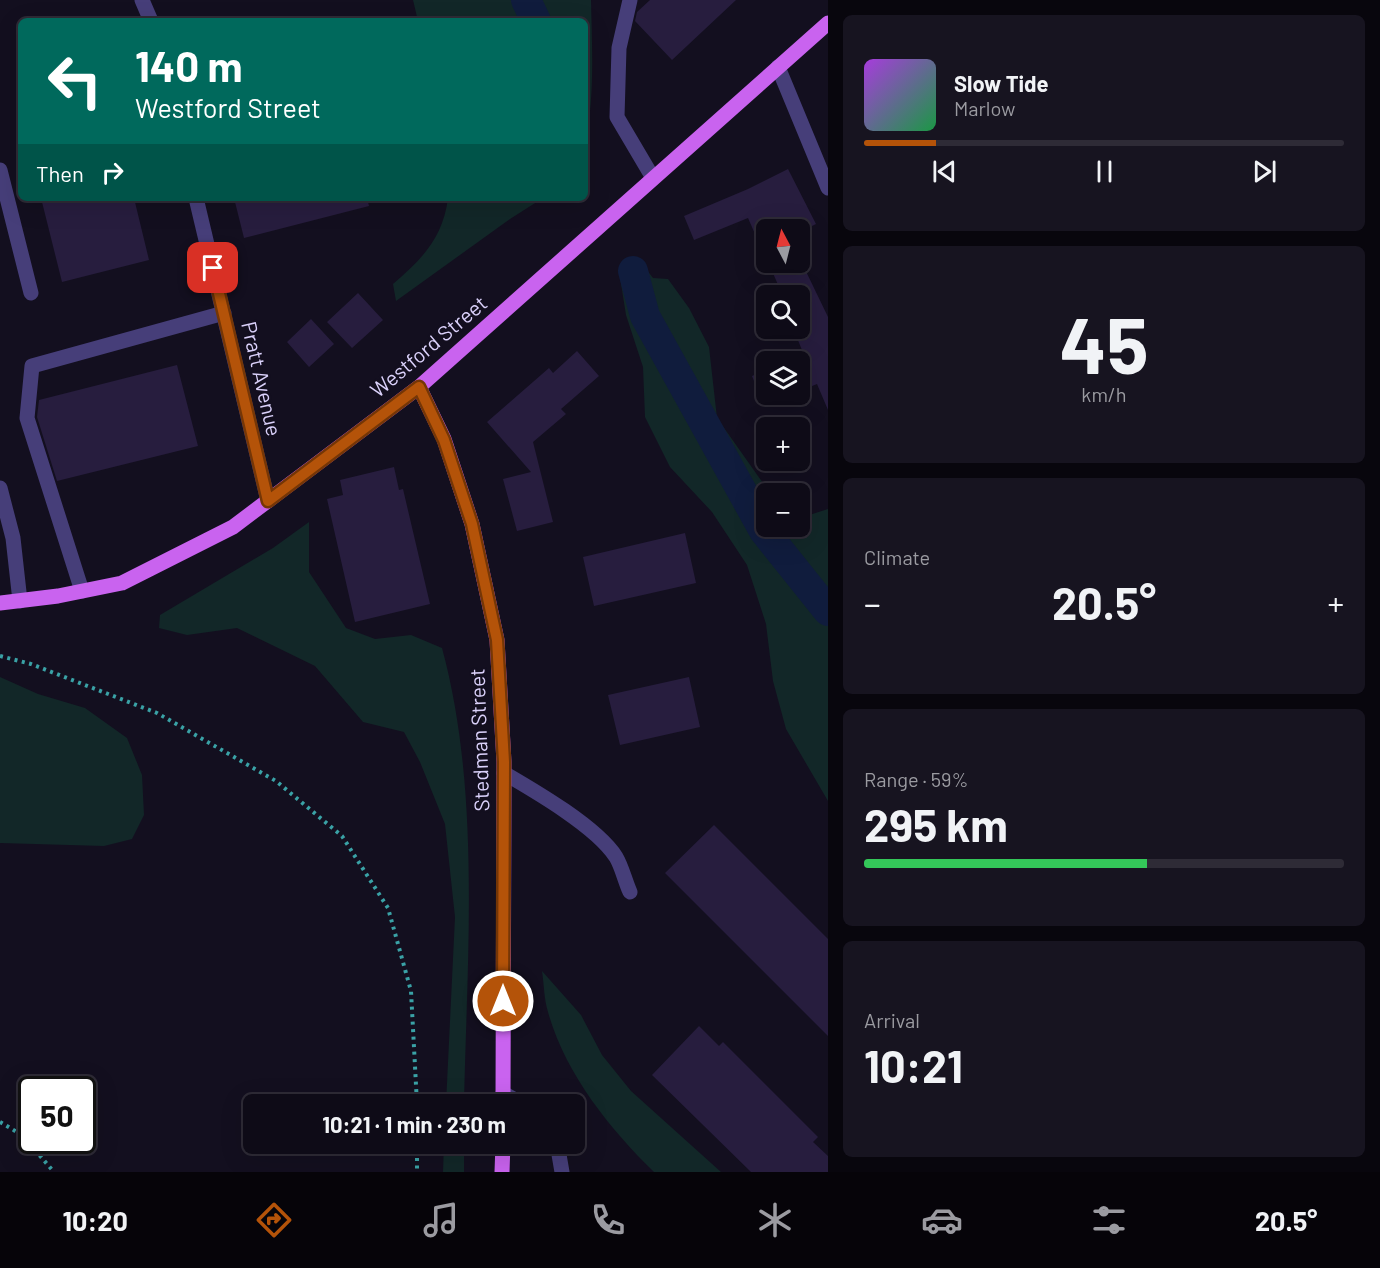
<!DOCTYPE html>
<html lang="en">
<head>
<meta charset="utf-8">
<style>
	body { margin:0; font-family:Barlow,sans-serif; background:#171420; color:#f1f3f6; height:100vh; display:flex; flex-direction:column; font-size:22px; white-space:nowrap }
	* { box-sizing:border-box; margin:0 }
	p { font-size:20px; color:#9b9ba1 }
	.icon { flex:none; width:33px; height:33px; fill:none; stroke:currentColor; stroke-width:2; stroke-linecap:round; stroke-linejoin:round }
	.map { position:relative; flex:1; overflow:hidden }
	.side { display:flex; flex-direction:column; gap:15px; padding:15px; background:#08060d; width:552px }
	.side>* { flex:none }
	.hud { position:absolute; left:18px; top:18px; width:570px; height:183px; border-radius:9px; box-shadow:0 6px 24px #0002,0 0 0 2px #2e2b36; background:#00695c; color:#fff; overflow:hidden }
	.needle { width:39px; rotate:353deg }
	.fabs { position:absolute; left:756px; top:219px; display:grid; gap:12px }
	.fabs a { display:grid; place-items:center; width:54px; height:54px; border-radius:9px; background:#0e0b17; box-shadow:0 6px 24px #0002,0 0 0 2px #2e2b36; font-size:30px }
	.speed { position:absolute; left:18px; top:1076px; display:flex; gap:12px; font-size:30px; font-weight:700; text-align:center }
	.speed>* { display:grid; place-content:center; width:78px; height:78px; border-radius:50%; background:#0e0b17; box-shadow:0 6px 24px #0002,0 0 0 2px #2e2b36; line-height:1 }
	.speed .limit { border:3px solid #111; border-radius:9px; background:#fff; color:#111 }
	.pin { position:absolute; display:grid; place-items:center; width:51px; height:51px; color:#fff; margin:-26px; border-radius:12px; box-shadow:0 3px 9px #0006 }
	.me { position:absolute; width:66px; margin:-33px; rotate:0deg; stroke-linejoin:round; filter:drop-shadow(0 0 4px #0008) }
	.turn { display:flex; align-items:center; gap:21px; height:126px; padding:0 18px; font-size:27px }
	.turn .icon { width:78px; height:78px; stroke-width:2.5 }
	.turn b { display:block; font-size:42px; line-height:51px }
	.then { display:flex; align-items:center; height:57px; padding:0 18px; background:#0003; gap:12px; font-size:22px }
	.big { font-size:45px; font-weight:700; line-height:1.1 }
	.side .card { flex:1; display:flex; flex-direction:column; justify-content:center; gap:9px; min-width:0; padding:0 21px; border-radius:9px; background:#171420 }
	.side .dial { align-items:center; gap:0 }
	.dial b { font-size:78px; line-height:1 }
	.song { display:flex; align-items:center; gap:18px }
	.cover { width:72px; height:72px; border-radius:9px; background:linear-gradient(135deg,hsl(280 70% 55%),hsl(140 70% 35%)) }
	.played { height:6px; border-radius:3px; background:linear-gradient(90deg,#b45309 15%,#2e2b36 15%) }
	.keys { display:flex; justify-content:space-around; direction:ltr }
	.heat { display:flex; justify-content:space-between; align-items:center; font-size:33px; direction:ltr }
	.charge { height:9px; border-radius:4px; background:linear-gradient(90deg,#34c759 59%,#2e2b36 0) }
	.trip { position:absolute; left:243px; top:1094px; width:342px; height:60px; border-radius:9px; background:#0e0b17; box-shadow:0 6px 24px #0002,0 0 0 2px #2e2b36; font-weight:700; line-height:60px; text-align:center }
	.menu { display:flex; height:96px; justify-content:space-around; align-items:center; background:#060409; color:#9b9ba1 }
	.menu .icon { width:42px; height:42px }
	.menu .selected { color:#b45309 }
	.menu b { font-size:27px; color:#f1f3f6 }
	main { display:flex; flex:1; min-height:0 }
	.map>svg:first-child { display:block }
	.green { fill:#122728 }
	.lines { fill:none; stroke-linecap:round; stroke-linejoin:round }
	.canal { stroke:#101c3d; stroke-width:30 }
	.building { fill:#271d3e }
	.path { stroke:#3aa2a6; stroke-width:4; stroke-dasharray:3 4.5; stroke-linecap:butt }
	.minor { stroke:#463e79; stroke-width:15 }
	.major { stroke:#c963ef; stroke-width:15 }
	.route-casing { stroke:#753606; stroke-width:15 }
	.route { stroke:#b45309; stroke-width:10 }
	.labels { text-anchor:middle; stroke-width:4.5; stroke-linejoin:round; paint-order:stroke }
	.street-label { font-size:21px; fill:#dad1fa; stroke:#130f1f }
</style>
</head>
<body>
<main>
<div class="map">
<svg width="828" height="1172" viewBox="0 0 828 1172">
	<rect width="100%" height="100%" fill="#130f1f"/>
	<path class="green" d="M413 0H591C592 47 595 97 585 144V21H418Z
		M448 198H543L510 219 396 301 393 284C422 259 443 238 448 198Z
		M643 265 653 278 668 279 689 308 709 347 717 418 770 493 766 494V526H800V518L828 509V801L786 729 773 681 766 624 747 565 712 512 670 467 645 417 643 367 626 315 619 271Z
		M309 522V572L346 628 375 639 411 635 442 648C481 791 467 957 464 1104H446L455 917 445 824 420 762 404 732 363 722 315 666 237 628 187 635 159 628 160 615 273 548Z
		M0 677 38 694 85 708 127 738 142 775 144 815 132 839 104 846 0 843Z
		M542 971 581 1015 602 1055 631 1091 721 1172H654C609 1128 565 1073 548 1012 544 999 544 984 542 971Z
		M444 1143H464V1172H443Z"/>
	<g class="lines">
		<path class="canal" d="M526 0 536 21
			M633 271 645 316 764 531 828 611"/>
	</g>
	<path class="building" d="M650 0H736L672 60 635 21 637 12Z
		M788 169 816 224 800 232V230H766V259L748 218 694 240 684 216 748 189Z
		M41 198H134L149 260 62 282Z
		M234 198H367L369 206 244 238Z
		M800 259 828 317V410L817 384 800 391V362H788L804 355 793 328H800V296H783L768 262H800Z
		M358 293 383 320 352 348 327 322Z
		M311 319 334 344 309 367 287 342Z
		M577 351 599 376 561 409 566 414 533 442 553 522 517 531 503 479 531 472 487 422 549 368 553 373Z
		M177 365 198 446 57 481 37 417 39 400Z
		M766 370V394H791L764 406 752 376Z
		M394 467 399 490 403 489 430 604 355 622 327 499 343 495 340 480Z
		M685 533 696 583 594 606 583 557Z
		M689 677 700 727 620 745 608 695Z
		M714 825 828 939V1036L665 873Z
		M699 1026 719 1046 723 1042 818 1137 813 1142 828 1156V1172H751L652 1075Z"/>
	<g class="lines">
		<path class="path" d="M0 656 31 664 157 713 276 781 342 836 388 908 411 991 417 1104
			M0 1122 22 1135 54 1172
			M417 1143V1172"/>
		<path class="minor" d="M142 0 151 21
			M630 0 619 48 617 117 653 178
			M778 67 828 188
			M0 170 31 293
			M196 198 268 501
			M0 488 13 538 20 601
			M82 591 27 418 32 366 224 313
			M504 773C535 791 597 827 616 857 622 867 625 881 630 892
			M503 1093 522 1104
			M557 1143 562 1172"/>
		<path class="major" d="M419 387 444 439 472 524 497 640 504 762 503 1104
			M0 603 58 596 122 583 233 527 419 387 828 23
			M502 1172 503 1143"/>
	</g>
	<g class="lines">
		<g class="route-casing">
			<path id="route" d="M213 268 268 501 419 387 444 440 472 524 497 640 504 762 503 1001"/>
		</g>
		<use href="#route" class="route"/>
	</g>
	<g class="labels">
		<g class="street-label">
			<text transform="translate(429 347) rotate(-40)" y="7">Westford Street</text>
			<text transform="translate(261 379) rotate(77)" y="7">Pratt Avenue</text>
			<text transform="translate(480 740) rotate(-92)" y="7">Stedman Street</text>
		</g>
	</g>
</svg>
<div class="fabs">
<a><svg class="needle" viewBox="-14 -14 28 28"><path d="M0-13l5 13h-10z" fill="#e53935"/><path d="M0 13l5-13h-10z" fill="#9b9ba1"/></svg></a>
<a><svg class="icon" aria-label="search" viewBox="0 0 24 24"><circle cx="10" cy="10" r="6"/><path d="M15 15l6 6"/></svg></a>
<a><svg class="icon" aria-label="layers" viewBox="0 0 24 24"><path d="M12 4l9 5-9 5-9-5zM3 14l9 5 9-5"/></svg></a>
<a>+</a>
<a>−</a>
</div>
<div class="speed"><div class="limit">50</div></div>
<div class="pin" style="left:213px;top:268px;background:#d93025"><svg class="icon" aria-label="arrive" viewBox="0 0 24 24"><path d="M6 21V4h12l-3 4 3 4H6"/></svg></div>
<svg class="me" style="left:503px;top:1001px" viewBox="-20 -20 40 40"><circle r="17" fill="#b45309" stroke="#fff" stroke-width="3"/><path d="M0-11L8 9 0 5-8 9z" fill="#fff"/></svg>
<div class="trip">10:21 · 1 min · 230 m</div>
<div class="hud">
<div class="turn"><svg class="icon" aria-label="left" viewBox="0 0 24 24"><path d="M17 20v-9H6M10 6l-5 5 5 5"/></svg><div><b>140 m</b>Westford Street</div></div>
<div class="then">Then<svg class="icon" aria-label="right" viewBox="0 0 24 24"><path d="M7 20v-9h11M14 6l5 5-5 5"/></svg></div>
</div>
</div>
<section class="side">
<div class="card">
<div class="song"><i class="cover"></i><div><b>Slow Tide</b><p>Marlow</p></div></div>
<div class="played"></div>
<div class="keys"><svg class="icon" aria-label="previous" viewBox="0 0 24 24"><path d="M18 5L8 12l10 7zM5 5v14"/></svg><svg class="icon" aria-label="pause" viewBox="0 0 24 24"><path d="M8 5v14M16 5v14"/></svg><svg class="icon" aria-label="next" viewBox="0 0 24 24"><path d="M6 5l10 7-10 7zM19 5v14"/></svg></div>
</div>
<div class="card dial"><b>45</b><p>km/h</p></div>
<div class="card"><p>Climate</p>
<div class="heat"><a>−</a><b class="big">20.5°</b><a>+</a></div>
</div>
<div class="card"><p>Range · 59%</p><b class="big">295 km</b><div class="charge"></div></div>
<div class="card"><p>Arrival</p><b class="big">10:21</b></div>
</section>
</main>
<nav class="menu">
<b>10:20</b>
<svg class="icon selected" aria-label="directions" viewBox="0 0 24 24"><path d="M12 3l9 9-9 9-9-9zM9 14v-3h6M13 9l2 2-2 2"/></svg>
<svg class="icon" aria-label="music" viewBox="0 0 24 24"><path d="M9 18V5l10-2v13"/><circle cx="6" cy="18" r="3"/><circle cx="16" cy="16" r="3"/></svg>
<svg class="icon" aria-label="phone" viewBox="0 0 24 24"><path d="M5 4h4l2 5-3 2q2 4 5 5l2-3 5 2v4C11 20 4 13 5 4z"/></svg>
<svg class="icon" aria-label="climate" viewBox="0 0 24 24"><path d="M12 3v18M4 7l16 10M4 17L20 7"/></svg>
<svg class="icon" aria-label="car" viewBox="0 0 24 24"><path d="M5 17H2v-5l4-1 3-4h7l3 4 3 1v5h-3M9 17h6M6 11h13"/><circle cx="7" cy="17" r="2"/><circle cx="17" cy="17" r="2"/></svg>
<svg class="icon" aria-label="filters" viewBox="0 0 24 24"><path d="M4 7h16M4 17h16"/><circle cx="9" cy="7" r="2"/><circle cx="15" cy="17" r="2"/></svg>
<b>20.5°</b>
</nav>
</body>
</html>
